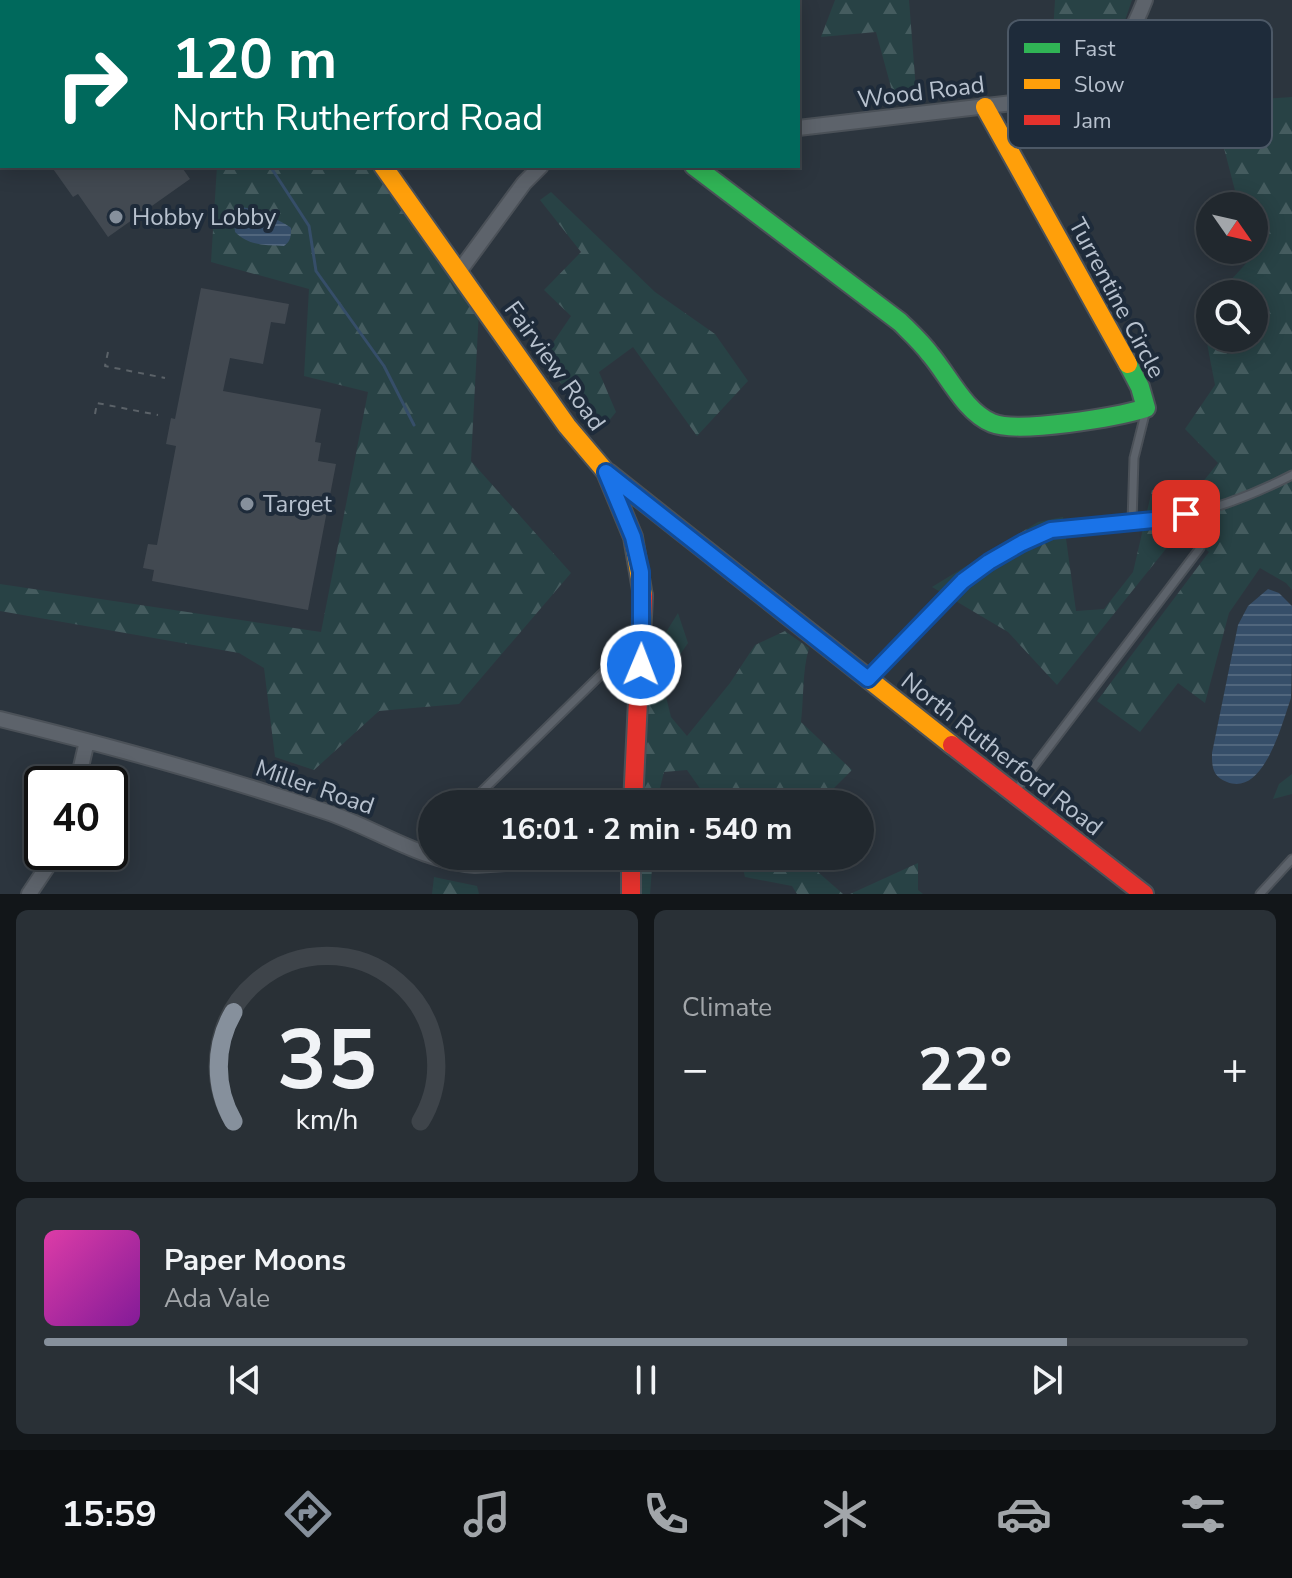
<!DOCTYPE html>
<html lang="en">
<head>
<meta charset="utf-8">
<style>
	body { margin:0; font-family:"Nunito Sans",sans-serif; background:#293036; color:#f1f3f6; height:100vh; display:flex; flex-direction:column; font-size:30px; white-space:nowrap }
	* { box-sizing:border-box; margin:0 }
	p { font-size:26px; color:#a2a6aa }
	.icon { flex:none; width:44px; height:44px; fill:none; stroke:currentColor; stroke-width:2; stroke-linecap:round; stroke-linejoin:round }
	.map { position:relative; height:894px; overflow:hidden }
	.side { display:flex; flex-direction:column; gap:16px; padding:16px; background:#121619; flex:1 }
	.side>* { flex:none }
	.banner { position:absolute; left:0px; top:0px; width:800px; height:168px; box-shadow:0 4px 20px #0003,0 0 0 2px #3e444a; background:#00695c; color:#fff; overflow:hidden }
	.needle { width:52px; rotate:124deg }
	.tools { position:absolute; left:1196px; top:192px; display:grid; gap:16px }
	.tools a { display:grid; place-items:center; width:72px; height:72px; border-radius:50%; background:#21282e; box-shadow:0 4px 20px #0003,0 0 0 2px #3e444a; font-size:40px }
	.speed { position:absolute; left:24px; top:766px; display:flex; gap:16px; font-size:40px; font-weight:700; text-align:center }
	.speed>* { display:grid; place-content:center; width:104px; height:104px; border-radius:50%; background:#21282e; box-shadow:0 4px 20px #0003,0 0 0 2px #3e444a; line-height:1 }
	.speed .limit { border:4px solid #111; border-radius:12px; background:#fff; color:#111 }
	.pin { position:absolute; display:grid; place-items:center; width:68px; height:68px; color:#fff; margin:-34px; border-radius:16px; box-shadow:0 4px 12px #0006 }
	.me { position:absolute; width:88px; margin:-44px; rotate:1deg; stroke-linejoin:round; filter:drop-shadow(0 0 6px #0008) }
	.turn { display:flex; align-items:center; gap:28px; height:168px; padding:0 40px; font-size:36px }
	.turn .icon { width:104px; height:104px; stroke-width:2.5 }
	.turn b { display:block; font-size:56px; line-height:68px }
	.big { font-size:60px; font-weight:700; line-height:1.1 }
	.side .card { flex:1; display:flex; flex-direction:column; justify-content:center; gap:12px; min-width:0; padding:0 28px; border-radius:12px; background:#293036 }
	.side .dial { align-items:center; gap:0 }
	.dial svg { height:208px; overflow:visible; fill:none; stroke:#3e444a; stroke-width:7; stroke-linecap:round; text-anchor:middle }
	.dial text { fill:#f1f3f6; stroke:none }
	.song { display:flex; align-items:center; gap:24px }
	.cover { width:96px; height:96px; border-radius:12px; background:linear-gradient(135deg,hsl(320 70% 55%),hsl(290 70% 35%)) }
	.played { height:8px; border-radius:4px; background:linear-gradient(90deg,#86909c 85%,#3e444a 85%) }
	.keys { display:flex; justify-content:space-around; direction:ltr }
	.heat { display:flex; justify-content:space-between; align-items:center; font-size:44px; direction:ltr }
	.side .tiles { flex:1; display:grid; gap:16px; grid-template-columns:1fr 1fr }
	.card:last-child { grid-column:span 2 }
	.trip { position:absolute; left:418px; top:790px; width:456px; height:80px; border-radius:40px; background:#21282e; box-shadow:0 4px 20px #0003,0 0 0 2px #3e444a; font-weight:700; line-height:80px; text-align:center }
	.tab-bar { display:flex; height:128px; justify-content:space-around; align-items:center; background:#0d1012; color:#a2a6aa }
	.tab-bar .icon { width:56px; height:56px }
	.tab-bar .active { color:#86909c }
	.tab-bar b { font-size:36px; color:#f1f3f6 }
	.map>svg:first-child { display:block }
	.forest { fill:url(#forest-firs) }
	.water { fill:url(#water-rules) }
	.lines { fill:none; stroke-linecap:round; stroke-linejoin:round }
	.stream { stroke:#364e69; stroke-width:3 }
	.building { fill:#424951 }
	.lane-casing { stroke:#4b5158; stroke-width:11 }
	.street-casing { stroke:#4b5158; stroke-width:18 }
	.fast-casing { stroke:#4b5158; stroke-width:22 }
	.slow-casing { stroke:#4b5158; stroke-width:22 }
	.jam-casing { stroke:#4b5158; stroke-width:22 }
	.path { stroke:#5b6268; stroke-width:2; stroke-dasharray:6 6; stroke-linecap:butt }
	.lane { stroke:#5d636b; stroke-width:7 }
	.street { stroke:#5d636b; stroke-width:14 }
	.fast { stroke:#30b455; stroke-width:18 }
	.slow { stroke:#ff9f0a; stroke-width:18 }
	.jam { stroke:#e5322d; stroke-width:18 }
	.route-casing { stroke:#114b97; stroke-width:20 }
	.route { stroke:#1a73e8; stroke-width:14 }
	.poi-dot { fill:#86909c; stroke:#1e2b3a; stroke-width:3 }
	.labels { text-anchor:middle; stroke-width:8; stroke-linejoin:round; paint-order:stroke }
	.street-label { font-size:24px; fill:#b7c1ce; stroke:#1e2b3a }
	.poi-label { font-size:24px; fill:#b7c1ce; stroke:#1e2b3a; text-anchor:start }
	.key { fill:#1e2b3a; stroke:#4c5866; stroke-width:2 }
	.key-label { font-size:22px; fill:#b7c1ce }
</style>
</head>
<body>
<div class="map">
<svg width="1292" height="894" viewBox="0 0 1292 894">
	<defs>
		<pattern id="forest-firs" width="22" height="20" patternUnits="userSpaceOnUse" patternTransform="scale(2)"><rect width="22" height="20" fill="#284245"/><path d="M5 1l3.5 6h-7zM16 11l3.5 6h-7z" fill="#455c5f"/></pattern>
		<pattern id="water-rules" width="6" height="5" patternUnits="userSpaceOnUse" patternTransform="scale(2)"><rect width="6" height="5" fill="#364e69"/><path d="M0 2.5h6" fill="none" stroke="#51667d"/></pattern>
	</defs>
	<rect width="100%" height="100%" fill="#2c353e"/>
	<path class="forest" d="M21 0H408L405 2Z
		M835 0H909L916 90 895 102 876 32 821 37Z
		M1055 0H1132L1122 29 1095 59 1052 48Z
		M1292 97V590L1286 583 1260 568 1229 613 1205 703 1178 683 1140 732 1097 701 1209 552 1181 530 1057 685 1008 632 932 587 1038 522 1063 517 1076 611 1104 609 1133 572 1152 490 1189 499 1218 463 1185 429 1215 385 1201 312 1210 303V338H1254V294H1218L1252 257 1254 206H1239L1212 102Z
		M217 166H379L479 310 471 461 571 573 459 704 379 711 314 770 275 757 264 668 239 653 0 611V584L321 632 368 392 304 376 309 289 211 262Z
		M551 192 655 292 715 334 748 381 697 436 633 347 599 372 616 412 604 427 569 394 542 359 571 316 544 290 581 252 540 200Z
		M678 613 688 643 662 681 671 717 687 736 730 683 755 645 785 631 809 648C802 672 804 697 801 722L852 770 818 804H711L687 770 664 772 656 804H641L653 653Z
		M1292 774V794L1273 799 1279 784Z
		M638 856H653L650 894H636Z
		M740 856H766L778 870 818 872 843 894H797L792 886 745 877Z
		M918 863V890L923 894H850Z
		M434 877 477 886 479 894H432Z"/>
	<path class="water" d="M241 207C249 207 285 222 291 228 291 236 291 241 284 246 265 245 249 246 235 232L234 219Z
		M1268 589 1279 593 1292 606C1292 627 1292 681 1291 698 1282 723 1264 797 1227 782 1212 776 1212 767 1212 753L1238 625 1248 606Z"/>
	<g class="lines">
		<path class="stream" d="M130 0 132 2
			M270 166 309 226 316 271 384 366 414 425"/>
	</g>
	<path class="building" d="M51 166H181L190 179 108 237 78 194 73 197Z
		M201 288 289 304 285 324 271 322 263 364 230 358 223 391 321 409 315 442 321 443 318 461 336 464 308 610 152 581 154 570 143 568 148 544 157 545 176 446 166 444 171 418 175 419Z"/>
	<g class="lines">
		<g class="lane-casing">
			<path id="lane" d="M1132 522 1134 458 1146 410
				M870 677C923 621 973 558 1049 531 1058 528 1069 529 1079 528 1107 525 1137 523 1165 519 1210 512 1251 496 1292 475
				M1014 793 1200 548
				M469 804 625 651 640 646
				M1260 894 1292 859"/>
		</g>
		<g class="street-casing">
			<path id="street" d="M574 2 575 0
				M798 128 1047 99C1101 87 1126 49 1145 0
				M458 273 524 183 541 166
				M0 719C110 746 220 776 327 812 377 829 421 861 475 865L617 856
				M77 784 87 741
				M29 894 57 852"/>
		</g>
		<g class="fast-casing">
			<path id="fast" d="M263 0 265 2
				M694 166 900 322C910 332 921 342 930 354 948 375 965 412 992 423 1018 434 1118 417 1146 408L1140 387 1128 364"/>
		</g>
		<g class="slow-casing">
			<path id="slow" d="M985 107 1128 364
				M383 166 567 426 606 472 633 537 643 596
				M608 473 952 745"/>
		</g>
		<g class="jam-casing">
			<path id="jam" d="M952 745 1144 894
				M633 804 643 596
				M631 856V894"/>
		</g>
		<path class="path" d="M108 352 105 366 165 378
			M95 414 97 403 158 415"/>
		<use href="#lane" class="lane"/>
		<use href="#street" class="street"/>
		<use href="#fast" class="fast"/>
		<use href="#slow" class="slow"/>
		<use href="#jam" class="jam"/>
	</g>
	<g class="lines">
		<g class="route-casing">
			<path id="route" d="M641 665V572L633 537 606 472 868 679 963 581 989 562 1022 543 1051 530 1164 519 1186 514"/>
		</g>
		<use href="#route" class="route"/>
	</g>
	<g class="poi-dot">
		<circle cx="116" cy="217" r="8"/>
		<circle cx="247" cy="504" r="8"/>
	</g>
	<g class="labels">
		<g class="street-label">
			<text transform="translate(921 92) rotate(-7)" y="8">Wood Road</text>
			<text transform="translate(1117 298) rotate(62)" y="8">Turrentine Circle</text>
			<text transform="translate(555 366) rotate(54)" y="8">Fairview Road</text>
			<text transform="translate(1002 754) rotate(38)" y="8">North Rutherford Road</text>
			<text transform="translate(315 787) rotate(19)" y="8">Miller Road</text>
		</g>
		<g class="poi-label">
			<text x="132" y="225">Hobby Lobby</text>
			<text x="263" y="512">Target</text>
		</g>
	</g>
	<rect x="1008" y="20" width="264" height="128" rx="12" class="key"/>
	<rect x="1024" y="43" width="36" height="10" fill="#30b455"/>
	<rect x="1024" y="79" width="36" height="10" fill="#ff9f0a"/>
	<rect x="1024" y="115" width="36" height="10" fill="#e5322d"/>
	<g class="key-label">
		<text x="1074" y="56">Fast</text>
		<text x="1074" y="92">Slow</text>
		<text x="1074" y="128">Jam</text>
	</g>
</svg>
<div class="tools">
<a><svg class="needle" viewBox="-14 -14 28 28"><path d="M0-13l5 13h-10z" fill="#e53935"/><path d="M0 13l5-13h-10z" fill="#a2a6aa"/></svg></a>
<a><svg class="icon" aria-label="search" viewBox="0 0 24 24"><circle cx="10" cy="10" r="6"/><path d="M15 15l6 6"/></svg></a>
</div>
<div class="speed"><div class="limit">40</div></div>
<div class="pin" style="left:1186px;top:514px;background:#d93025"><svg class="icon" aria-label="arrive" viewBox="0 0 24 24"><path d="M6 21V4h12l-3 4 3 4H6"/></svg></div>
<svg class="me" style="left:641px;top:665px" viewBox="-20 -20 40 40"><circle r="17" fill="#1a73e8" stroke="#fff" stroke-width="3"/><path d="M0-11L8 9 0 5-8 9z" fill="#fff"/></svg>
<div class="trip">16:01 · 2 min · 540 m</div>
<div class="banner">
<div class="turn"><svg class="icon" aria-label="right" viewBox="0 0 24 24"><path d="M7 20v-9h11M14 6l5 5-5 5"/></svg><div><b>120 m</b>North Rutherford Road</div></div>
</div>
</div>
<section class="side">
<div class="tiles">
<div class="card dial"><svg viewBox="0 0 100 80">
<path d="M14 69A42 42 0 1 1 86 69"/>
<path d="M14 69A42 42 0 0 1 14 27" stroke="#86909c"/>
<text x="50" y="56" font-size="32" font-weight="700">35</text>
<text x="50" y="72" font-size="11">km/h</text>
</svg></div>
<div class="card"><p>Climate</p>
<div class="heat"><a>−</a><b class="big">22°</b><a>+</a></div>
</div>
<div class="card">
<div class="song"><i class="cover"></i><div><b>Paper Moons</b><p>Ada Vale</p></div></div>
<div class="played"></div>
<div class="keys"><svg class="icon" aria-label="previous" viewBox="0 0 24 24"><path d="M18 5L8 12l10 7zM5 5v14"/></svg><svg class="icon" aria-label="pause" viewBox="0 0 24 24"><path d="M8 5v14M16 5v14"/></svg><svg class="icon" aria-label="next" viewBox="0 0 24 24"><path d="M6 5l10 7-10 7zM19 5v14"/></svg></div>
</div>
</div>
</section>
<nav class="tab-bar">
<b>15:59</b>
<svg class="icon active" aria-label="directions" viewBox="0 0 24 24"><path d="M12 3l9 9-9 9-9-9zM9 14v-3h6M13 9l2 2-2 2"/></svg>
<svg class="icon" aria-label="music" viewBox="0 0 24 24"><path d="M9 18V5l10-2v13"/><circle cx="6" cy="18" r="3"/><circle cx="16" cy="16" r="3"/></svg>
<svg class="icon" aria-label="phone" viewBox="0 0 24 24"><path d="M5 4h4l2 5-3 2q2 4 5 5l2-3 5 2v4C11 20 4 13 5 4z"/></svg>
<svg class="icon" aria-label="climate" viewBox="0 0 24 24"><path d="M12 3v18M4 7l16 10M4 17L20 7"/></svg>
<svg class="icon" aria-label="car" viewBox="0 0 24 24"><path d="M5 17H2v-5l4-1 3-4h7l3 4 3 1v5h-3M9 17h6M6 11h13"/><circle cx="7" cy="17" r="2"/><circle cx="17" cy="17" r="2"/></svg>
<svg class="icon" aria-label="filters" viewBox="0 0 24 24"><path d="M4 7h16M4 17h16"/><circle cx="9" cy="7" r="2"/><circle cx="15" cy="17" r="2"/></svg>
</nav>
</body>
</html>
